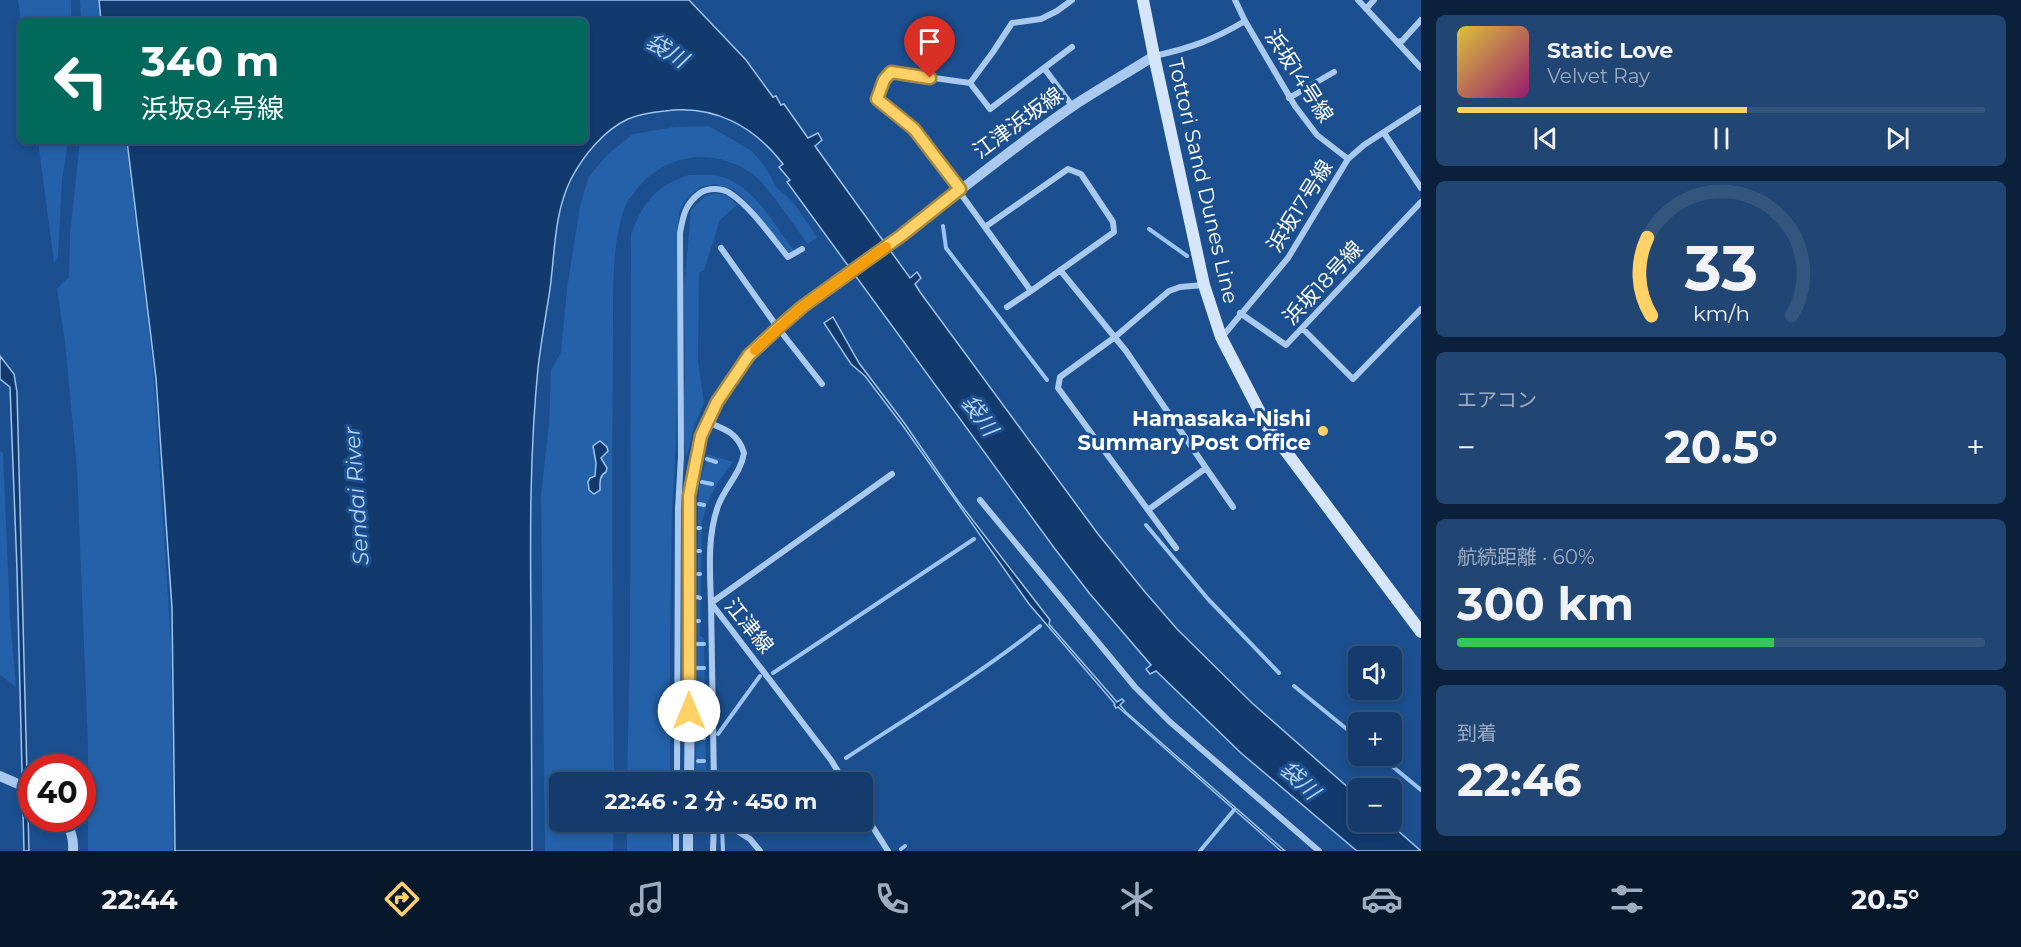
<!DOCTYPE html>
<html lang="ja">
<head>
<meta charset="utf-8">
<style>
	body { margin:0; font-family:Montserrat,"Noto Sans JP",sans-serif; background:#214673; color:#f1f3f6; height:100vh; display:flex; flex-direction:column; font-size:22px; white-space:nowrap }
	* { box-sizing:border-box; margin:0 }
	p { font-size:20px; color:#9dadc1 }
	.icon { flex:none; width:33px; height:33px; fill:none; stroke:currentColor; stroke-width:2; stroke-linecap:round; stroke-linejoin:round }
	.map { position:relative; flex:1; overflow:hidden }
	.details { display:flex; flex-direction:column; gap:15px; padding:15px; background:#0b203b; width:600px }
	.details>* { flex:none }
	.hud { position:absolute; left:18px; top:18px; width:570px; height:126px; border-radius:9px; box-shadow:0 3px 9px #0003,0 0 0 2px #33557e; background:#00695c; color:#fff; overflow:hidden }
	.buttons { position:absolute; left:1348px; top:646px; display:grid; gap:12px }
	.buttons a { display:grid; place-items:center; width:54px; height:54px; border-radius:9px; background:#143b6b; box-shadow:0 3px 9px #0003,0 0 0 2px #33557e; font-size:30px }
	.speed { position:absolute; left:18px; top:754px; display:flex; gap:12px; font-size:30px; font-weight:700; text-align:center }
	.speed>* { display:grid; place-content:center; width:78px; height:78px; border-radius:50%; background:#143b6b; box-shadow:0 3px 9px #0003,0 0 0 2px #33557e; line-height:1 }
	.speed .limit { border:9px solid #d22; background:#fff; color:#111 }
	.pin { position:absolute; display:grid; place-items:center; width:51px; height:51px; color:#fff; margin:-62px -26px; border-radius:50% 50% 50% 0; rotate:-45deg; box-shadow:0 0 6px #0007 }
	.pin .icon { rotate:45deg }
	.me { position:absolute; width:66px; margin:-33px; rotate:0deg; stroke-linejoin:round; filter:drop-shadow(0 0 4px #0008) }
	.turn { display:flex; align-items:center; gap:21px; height:126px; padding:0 24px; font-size:27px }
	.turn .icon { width:78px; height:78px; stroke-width:2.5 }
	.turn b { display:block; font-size:42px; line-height:51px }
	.big { font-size:45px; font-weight:700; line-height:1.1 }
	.details .card { flex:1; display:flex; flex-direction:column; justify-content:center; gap:9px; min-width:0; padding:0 21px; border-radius:9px; background:#214673 }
	.details .dial { align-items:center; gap:0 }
	.dial svg { height:156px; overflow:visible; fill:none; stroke:#33557e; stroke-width:7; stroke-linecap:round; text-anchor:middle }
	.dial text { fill:#f1f3f6; stroke:none }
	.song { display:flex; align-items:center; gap:18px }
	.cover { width:72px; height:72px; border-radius:9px; background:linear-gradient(135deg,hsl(50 70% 55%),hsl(320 70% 35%)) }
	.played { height:6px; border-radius:3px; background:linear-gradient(90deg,#ffd166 55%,#33557e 55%) }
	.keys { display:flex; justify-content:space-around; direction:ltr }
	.heat { display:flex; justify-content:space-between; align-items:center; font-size:33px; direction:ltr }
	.charge { height:9px; border-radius:4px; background:linear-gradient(90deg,#34c759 60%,#33557e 0) }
	.trip { position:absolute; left:549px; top:772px; width:324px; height:60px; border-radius:9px; background:#143b6b; box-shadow:0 3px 9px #0003,0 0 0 2px #33557e; font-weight:700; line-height:60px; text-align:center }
	.menu { display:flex; height:96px; justify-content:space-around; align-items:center; background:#08182b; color:#9dadc1 }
	.menu .icon { width:42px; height:42px }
	.menu .selected { color:#ffd166 }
	.menu b { font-size:27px; color:#f1f3f6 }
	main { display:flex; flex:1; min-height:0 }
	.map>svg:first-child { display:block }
	.green { fill:#2461a8 }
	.water { fill:#123a6d; stroke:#9cc4f0; stroke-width:1.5 }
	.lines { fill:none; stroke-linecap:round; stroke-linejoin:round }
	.stream { stroke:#9cc4f0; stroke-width:4 }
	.minor { stroke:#a9c9ee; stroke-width:6 }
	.tertiary { stroke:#a9c9ee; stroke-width:10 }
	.secondary { stroke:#d6e6fa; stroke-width:12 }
	.route-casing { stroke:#a68842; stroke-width:15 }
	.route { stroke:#ffd166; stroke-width:10 }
	.slow { stroke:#f59e0b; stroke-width:10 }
	.poi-dot { fill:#ffd166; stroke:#1b4f8f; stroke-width:2 }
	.labels { text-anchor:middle; stroke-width:6; stroke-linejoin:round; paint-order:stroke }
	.street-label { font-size:21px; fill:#fff; stroke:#1b4f8f }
	.poi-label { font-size:21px; font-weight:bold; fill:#fff; stroke:#1b4f8f; text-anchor:end }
	.water-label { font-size:22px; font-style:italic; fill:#b5d3f5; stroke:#1b4f8f }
</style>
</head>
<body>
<main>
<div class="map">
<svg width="1421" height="851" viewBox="0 0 1421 851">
	<rect width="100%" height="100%" fill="#1b4f8f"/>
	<path class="green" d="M18 0H71V21H21Z
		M80 0H98L100 21H81Z
		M709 126 752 151 766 168 776 187 793 202 817 237 808 244C794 226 768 185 751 173 712 146 662 154 635 192 631 197 627 201 625 207 609 248 614 315 613 360 611 501 613 642 614 783H560V822H614L613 851H545L541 495 549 424 551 370 561 352 567 289 580 206 589 176 609 153 633 134 674 127Z
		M38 141H68L62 179 58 257 54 262Z
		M80 141H126L153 367 171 644 173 851H88V745L77 469 65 342 57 289 69 277 70 234Z
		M689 175C698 175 709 174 718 176 753 183 774 225 794 251L789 253 747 202 733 189 714 184 701 187 687 198 679 212 677 240 678 327 676 447 672 510 670 645V783H627L630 647 631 234C644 202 655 186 689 175Z
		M715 193 726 195 737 205 720 220 704 270 699 273 698 361 704 403 694 427 686 459 682 419 685 379 684 289 691 210 705 196Z
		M0 451 3 453 10 617 16 687 0 675Z
		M707 454 733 462 718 482 707 504 702 522 700 636 704 638 706 783H696L698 507 699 487Z
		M627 822H670L672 851H627Z"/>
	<path class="water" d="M99 0H689L746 60 773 97 776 96 781 105 784 104 808 138 818 133 822 140 815 146 910 278 917 272 921 278 915 284 920 292 1098 534 1145 592 1177 629 1252 703 1359 797V822H1388L1421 851H1357L1241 753 1156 671 1150 674 1146 669 1151 665 1090 594 1055 549 787 182 790 180 779 167 783 164C754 126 713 104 665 111 653 112 640 114 628 119 604 130 583 156 571 179 554 213 555 252 550 289 546 315 541 342 538 368 530 449 530 531 531 612 532 691 532 771 532 851H175L172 608 156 378 127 141H585V21H101Z
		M833 317 859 363 905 424 958 501 1050 620 1049 624 1117 702 1122 699 1124 701 1120 705 1126 712 1285 851H1281L1118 707 1116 708 1114 705 1115 704 1029 604 903 426 865 376 851 364 824 323Z
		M0 356 14 374 17 392 29 851H24L17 570 10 387 0 379Z
		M600 441 607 447 608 451 601 458 607 468 606 472C599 476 600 482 600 490L594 494 589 490 588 482 590 478 595 476 596 463 593 446Z"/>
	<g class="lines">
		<path class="stream" d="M943 226 946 248 1047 380
			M1149 229 1187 256
			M707 459 716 462
			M702 482 712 484
			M699 504 704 505
			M1146 525 1208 599 1279 673
			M698 528H700
			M698 551H700
			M698 574H700
			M697 597 700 598
			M697 621H699
			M697 644H704
			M697 668H704
			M773 673 974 539
			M1294 686 1359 739
			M697 691H703
			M697 715 704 714
			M718 734 760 676
			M697 738H704
			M1380 756 1421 790
			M846 758C911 715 979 675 1040 626
			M698 761H704
			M722 827 723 851
			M697 831H705
			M901 849 905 846
			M1200 851 1234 810"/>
		<path class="minor" d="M1235 0 1245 21 1295 106 1317 135 1348 159
			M1358 0 1397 42 1402 41 1421 20
			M1366 9 1374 0
			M1397 42 1421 68
			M1154 56C1191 48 1213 40 1245 21
			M1044 68 1072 47
			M970 83 993 52 1012 23 1041 19 1057 11 1072 0
			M1289 98 1334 72
			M1384 133 1421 188
			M985 227 1068 169 1081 174 1113 222 1114 232 1031 291
			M721 248 778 328 822 384
			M1060 270 1126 351 1206 468 1148 510 1058 388 1060 377 1115 337 1169 291 1180 287 1204 285
			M1007 307 1031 291 914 129 877 99 884 80 891 72 970 83 990 109 1044 68 1073 107
			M1240 313 1286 345 1421 202
			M1303 329 1353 379 1421 309
			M1222 337 1288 258 1348 159 1364 145 1421 108
			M707 422C725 429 738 433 744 453 741 473 725 487 718 506 707 537 710 571 711 603
			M1206 468 1233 507
			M980 500 1135 687 1169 721 1319 851
			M1148 510 1176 548
			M711 603 892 474
			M677 783 678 509 681 457 680 233C683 216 685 204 700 193 709 187 723 188 731 194 750 206 773 239 788 257L802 249
			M714 783 711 603 831 760 845 783
			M862 810 888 851
			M723 822 750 839 760 851
			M676 851V822
			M713 851 714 822"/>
		<path class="tertiary" d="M0 776 32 790
			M689 783C690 716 690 650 690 583 690 533 687 486 701 437 730 341 828 292 902 235 959 192 1014 146 1073 106 1099 89 1127 73 1154 56
			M63 819C71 829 74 838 73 851
			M688 851V822"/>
		<path class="secondary" d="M1143 0 1154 56 1204 285 1221 337 1267 426 1421 632"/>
	</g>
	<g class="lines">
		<g class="route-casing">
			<path id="route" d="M689 711V496L701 436 717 402 749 355 778 328 802 307 902 235 960 189 914 129 877 99 884 80 891 72 930 78"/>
		</g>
		<use href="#route" class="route"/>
		<path class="slow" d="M755 350 802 307 886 247"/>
	</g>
	<circle class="poi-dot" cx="1323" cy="431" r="6"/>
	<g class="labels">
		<g class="street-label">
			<text transform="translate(1299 76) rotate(57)" y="7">浜坂14号線</text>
			<text transform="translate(1018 123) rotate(-36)" y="7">江津浜坂線</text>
			<text transform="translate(1203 181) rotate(77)" y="7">Tottori Sand Dunes Line</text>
			<text transform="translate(1300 206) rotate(-58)" y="7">浜坂17号線</text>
			<text transform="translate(1323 283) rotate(-47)" y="7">浜坂18号線</text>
			<text transform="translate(749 626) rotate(51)" y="7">江津線</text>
		</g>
		<g class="poi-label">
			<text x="1311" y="426">Hamasaka-Nishi<tspan x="1311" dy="24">Summary Post Office</tspan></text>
		</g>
		<g class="water-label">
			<text transform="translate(667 50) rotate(32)" y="8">袋川</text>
			<text transform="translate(980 415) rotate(54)" y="8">袋川</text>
			<text transform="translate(356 496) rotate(-94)" y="8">Sendai River</text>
			<text transform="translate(1300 780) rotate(43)" y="8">袋川</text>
		</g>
	</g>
</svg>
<div class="buttons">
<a><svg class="icon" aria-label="sound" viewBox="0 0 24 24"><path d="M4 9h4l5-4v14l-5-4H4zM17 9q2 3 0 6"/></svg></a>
<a>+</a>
<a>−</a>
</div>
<div class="speed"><div class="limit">40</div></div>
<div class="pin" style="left:930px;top:78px;background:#d93025"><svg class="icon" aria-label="arrive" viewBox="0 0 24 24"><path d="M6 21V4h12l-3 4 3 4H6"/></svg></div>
<svg class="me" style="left:689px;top:711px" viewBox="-20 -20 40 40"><circle r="19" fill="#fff"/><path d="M0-13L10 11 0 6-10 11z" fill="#ffd166"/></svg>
<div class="trip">22:46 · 2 分 · 450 m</div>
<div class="hud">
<div class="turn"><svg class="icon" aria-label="left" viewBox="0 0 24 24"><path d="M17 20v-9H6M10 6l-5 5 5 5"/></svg><div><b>340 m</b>浜坂84号線</div></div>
</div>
</div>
<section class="details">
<div class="card">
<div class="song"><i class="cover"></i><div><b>Static Love</b><p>Velvet Ray</p></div></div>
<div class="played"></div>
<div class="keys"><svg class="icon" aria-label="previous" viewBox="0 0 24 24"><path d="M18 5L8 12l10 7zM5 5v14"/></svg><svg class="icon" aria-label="pause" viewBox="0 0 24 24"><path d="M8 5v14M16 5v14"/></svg><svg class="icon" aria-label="next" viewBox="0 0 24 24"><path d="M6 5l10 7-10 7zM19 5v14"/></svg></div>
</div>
<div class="card dial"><svg viewBox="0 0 100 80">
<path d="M14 69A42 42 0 1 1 86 69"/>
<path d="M14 69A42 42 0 0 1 12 29" stroke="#ffd166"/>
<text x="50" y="56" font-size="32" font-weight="700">33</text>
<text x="50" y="72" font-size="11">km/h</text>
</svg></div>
<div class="card"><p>エアコン</p>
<div class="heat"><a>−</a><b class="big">20.5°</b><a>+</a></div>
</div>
<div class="card"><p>航続距離 · 60%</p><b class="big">300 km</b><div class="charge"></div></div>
<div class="card"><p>到着</p><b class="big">22:46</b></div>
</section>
</main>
<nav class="menu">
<b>22:44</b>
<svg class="icon selected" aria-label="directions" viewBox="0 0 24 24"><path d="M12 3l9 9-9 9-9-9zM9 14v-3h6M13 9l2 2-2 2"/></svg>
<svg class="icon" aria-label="music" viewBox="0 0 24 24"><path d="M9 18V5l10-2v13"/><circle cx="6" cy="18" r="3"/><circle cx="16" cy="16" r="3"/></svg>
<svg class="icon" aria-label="phone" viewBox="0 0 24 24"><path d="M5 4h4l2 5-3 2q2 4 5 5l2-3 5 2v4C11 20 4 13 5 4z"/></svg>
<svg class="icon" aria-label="climate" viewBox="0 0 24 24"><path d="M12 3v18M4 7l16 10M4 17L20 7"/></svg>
<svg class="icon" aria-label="car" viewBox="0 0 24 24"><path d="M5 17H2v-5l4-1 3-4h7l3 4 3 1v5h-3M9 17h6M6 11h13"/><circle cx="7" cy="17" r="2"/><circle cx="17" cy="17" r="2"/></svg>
<svg class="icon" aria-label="filters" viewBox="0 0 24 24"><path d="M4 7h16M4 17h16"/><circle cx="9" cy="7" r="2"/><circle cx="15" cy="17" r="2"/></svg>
<b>20.5°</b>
</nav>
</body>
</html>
